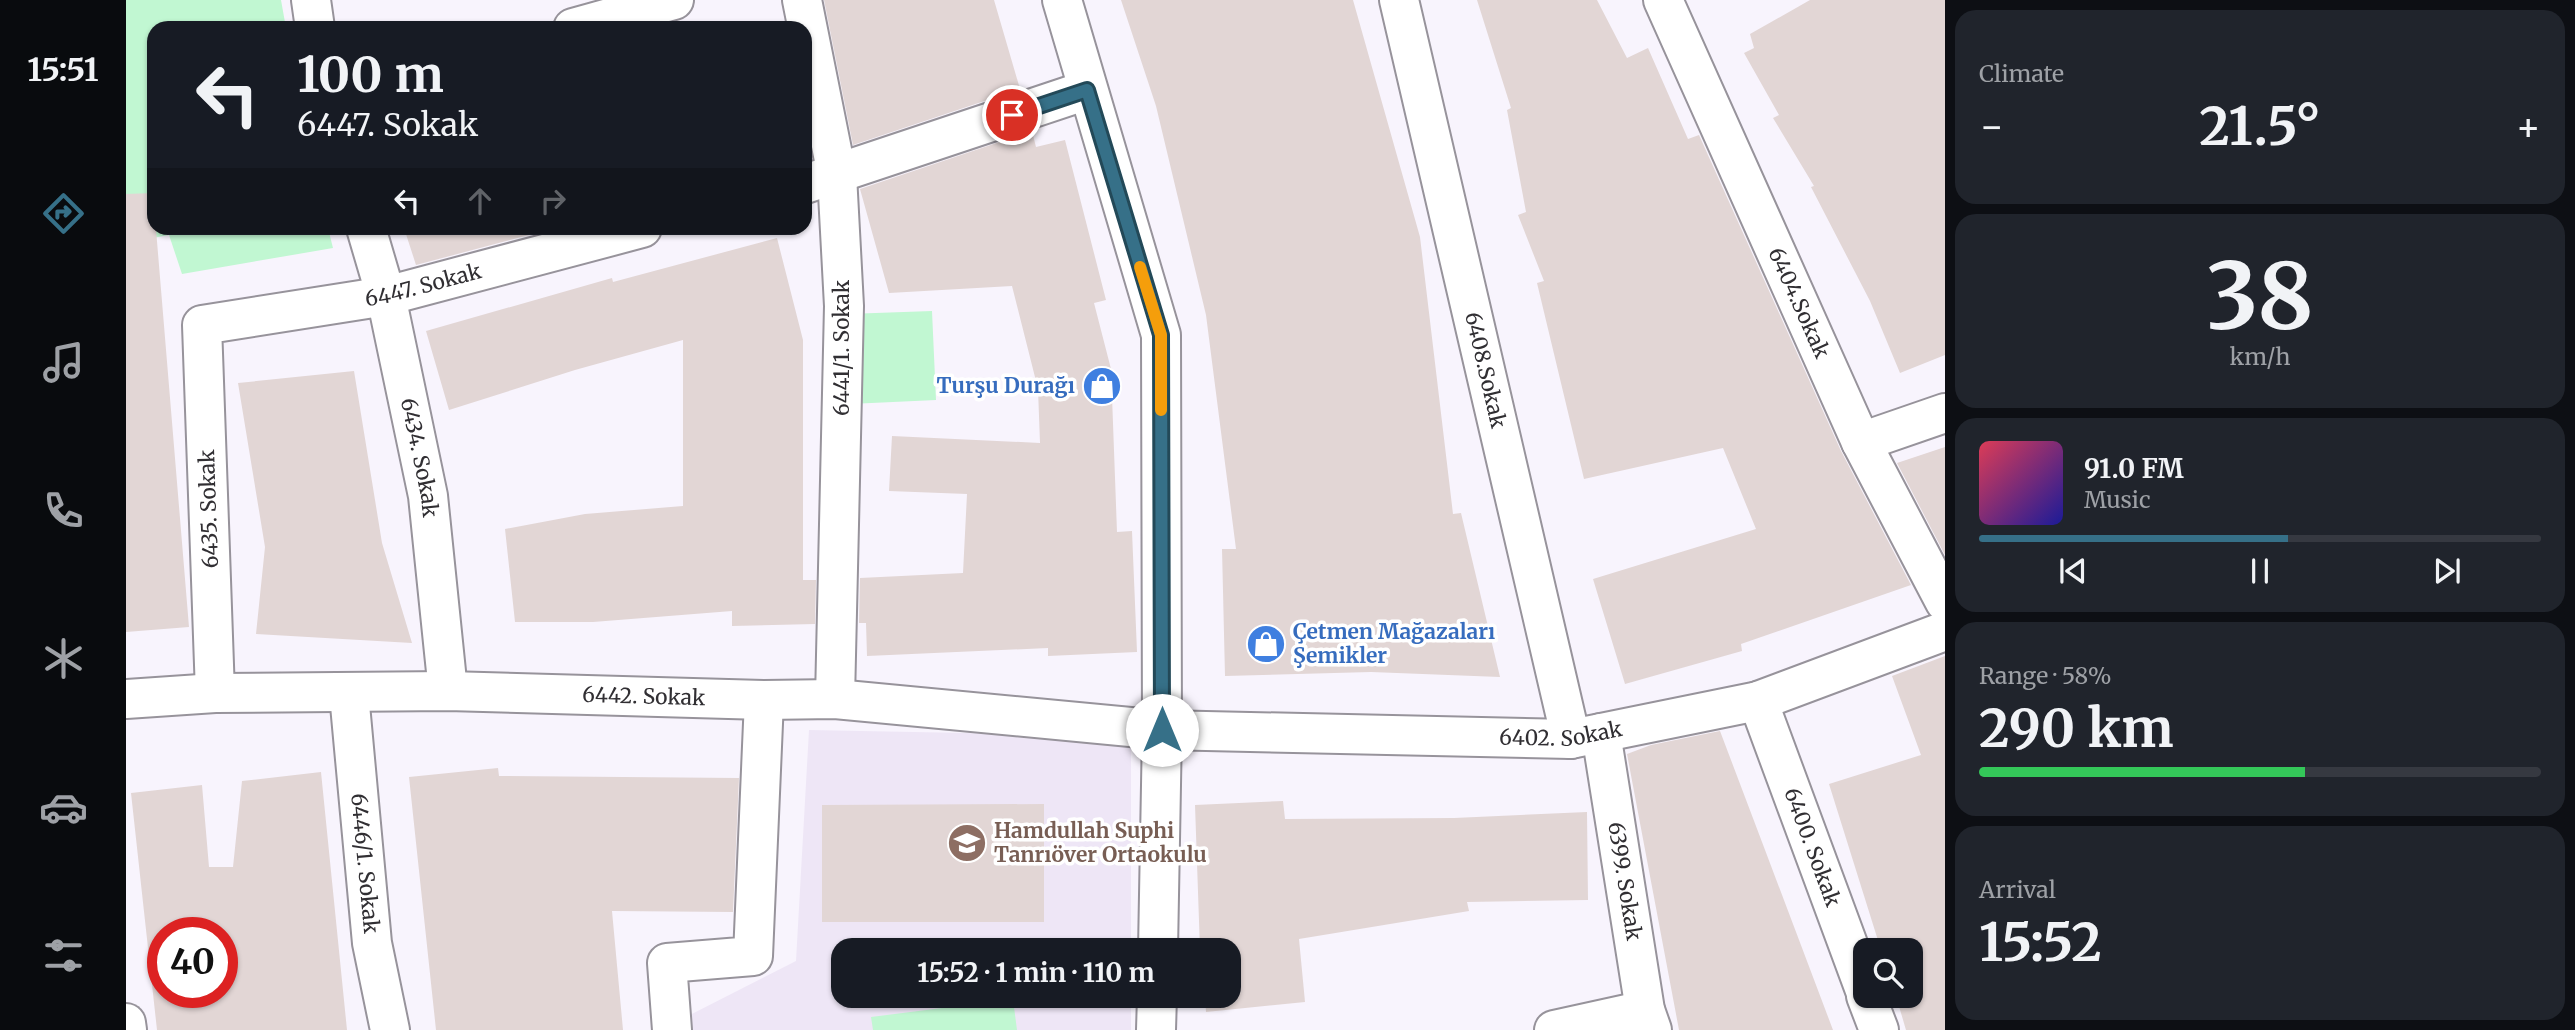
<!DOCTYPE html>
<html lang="en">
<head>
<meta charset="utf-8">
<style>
	body { margin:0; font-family:Merriweather,serif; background:#20242c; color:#f1f3f6; height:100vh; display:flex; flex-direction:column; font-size:26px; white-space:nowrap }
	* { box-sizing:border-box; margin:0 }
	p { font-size:23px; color:#9ea1a6 }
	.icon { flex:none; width:38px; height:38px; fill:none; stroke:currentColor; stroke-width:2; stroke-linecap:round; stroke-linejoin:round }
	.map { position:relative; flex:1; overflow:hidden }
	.side { display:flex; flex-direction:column; gap:10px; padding:10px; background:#0d0f14; width:630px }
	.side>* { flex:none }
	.top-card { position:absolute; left:21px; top:21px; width:665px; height:214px; border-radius:21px; box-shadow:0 2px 5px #0004; background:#171b24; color:#f1f3f6; overflow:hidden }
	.buttons { position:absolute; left:1727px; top:938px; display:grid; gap:14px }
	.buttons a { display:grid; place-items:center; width:70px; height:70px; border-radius:14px; background:#171b24; box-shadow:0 2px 5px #0004; font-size:35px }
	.speed { position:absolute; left:21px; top:917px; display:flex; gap:14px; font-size:35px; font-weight:700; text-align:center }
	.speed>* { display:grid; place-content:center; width:91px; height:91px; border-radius:50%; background:#171b24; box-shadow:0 2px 5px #0004; line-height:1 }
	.speed .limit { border:10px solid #d22; background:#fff; color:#111 }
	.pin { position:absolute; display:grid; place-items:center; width:60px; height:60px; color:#fff; margin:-30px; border:4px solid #fff; border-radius:50%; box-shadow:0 2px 7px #0007 }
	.me { position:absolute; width:77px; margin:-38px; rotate:0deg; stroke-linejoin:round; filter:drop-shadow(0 0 5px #0008) }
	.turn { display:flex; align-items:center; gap:24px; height:147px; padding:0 35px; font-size:32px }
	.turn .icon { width:91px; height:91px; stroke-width:2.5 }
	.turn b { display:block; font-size:49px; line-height:60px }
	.lanes { display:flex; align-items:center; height:66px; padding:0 35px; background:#0003; justify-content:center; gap:35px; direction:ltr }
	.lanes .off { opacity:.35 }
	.big { font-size:52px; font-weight:700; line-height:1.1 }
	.side .widget { flex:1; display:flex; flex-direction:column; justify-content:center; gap:10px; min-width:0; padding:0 24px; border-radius:21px; background:#20242c }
	.side .dial { align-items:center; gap:0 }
	.dial b { font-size:91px; line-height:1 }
	.song { display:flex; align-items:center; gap:21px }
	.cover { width:84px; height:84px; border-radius:10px; background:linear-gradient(135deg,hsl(350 70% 55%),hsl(240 70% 35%)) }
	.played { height:7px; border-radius:4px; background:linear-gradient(90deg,#367088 55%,#363941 55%) }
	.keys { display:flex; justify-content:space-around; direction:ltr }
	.heat { display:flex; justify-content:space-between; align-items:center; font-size:38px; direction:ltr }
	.charge { height:10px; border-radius:5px; background:linear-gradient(90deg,#34c759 58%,#363941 0) }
	.trip { position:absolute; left:705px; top:938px; width:410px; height:70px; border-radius:21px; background:#171b24; box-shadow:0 2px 5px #0004; font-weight:700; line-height:70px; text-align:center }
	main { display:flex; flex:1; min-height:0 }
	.menu { display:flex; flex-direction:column; width:126px; justify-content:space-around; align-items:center; background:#090b0e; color:#9ea1a6 }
	.menu .icon { width:49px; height:49px }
	.menu .on { color:#367088 }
	.menu b { font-size:32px; color:#f1f3f6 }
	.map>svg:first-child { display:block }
	.built { fill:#eee6f6 }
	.green { fill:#c1f7d2 }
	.building { fill:#e2d6d5; fill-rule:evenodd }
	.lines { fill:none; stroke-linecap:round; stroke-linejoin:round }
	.minor-casing { stroke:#97939b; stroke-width:42 }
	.minor { stroke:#fff; stroke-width:38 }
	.route-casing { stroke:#234958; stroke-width:18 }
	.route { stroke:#367088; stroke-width:12 }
	.slow { stroke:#f59e0b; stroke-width:12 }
	.labels { text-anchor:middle; stroke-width:7; stroke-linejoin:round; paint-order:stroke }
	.street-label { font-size:21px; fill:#312f33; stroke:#fff }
	.shop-label { font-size:21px; font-weight:bold; fill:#366cbe; stroke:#fff; text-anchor:end }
	.education-label { font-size:21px; font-weight:bold; fill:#785e54; stroke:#fff; text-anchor:start }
</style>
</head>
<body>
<main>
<nav class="menu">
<b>15:51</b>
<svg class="icon on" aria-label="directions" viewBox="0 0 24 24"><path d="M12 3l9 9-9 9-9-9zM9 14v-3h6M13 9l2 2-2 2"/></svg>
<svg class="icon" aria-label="music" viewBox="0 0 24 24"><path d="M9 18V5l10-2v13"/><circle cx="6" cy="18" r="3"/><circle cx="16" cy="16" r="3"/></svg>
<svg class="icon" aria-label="phone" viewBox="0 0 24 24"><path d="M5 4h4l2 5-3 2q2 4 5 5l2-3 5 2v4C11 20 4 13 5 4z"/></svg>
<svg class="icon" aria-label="climate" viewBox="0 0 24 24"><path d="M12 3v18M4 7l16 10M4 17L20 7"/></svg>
<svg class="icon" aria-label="car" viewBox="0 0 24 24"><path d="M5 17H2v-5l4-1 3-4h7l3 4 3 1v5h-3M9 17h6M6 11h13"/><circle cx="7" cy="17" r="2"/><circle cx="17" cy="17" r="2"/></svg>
<svg class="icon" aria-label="filters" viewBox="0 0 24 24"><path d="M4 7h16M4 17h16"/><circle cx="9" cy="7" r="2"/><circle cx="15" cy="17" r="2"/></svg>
</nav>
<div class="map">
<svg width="1819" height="1030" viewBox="0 0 1819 1030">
	<rect width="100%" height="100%" fill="#f8f4fd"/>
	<path class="built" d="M683 730 1005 736V950H718V996H1005V1030H550L556 1019 670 961Z"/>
	<path class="green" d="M0 0H155L160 28H28V228H202L207 248 56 274 43 235 0 243Z
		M806 311 810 400 724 404 721 314Z
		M887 999 891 1030H747L745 1017Z"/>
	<path class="building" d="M698 0H868L894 89 727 145Z
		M995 0H1227L1294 237 1327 514 1335 513 1374 677 1245 672 1099 676 1096 549H1110L1080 315 1030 106Z
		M1351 0H1471L1501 58 1522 48 1562 139 1573 135 1715 451 1785 585 1615 644 1616 651 1499 684 1467 579 1630 529 1597 448 1458 479 1411 283 1418 281 1392 215 1400 212 1381 110 1385 108Z
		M1684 0H1819V355L1774 373 1744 301 1685 187 1688 186 1647 118 1653 115 1618 53 1628 48 1624 34Z
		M906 131 910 147 939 140 980 300 968 303 985 369 991 532 1006 531 1011 652 922 656V648L741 656 740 623H733L734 578 837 573 841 494 763 491 766 436 914 443 912 389 886 286 763 293 734 189Z
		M27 193 63 627 0 632V194Z
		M278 228H402L403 235 290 265Z
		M651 238 677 340V580H690L689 624 606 626V611L467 622H389L379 529 459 514 557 506V340L449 370 323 410 300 331 486 278 487 282Z
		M228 371 256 543 286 643 130 634 139 547 112 383Z
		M1819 447V555L1771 463Z
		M1819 656V1030H1780L1770 996H1785V950H1755L1703 784 1795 755 1766 676Z
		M1594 731 1636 842 1707 1030H1553L1501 754 1525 745Z
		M372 768 373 776 613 778 607 912 486 911 497 1030H310L283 777Z
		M195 772 221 1030H31L5 793 76 785 83 867H107L116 781ZM37 933H96V992H37Z
		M1157 801 1159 819 1328 818 1461 812 1462 900 1341 902 1343 911 1173 939 1179 1002 1080 1012 1079 996H1102V950H1074L1069 805Z
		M918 804V922H696V805Z"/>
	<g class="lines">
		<g class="minor-casing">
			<g id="minor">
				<path d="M185 0 189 28"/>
				<path d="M676 0 711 175 718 306 709 699"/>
				<path d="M936 0 1035 335 1036 730 1032 950"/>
				<path id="s1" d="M1273 0 1445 739"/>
				<path id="s2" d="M1537 0 1735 442 1819 602"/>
				<path d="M447 28 548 0"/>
				<path d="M679 184 961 90"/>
				<path id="s3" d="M240 228 260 296 302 496 322 691"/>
				<path d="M1735 442 1819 413"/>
				<path id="s4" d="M89 693 76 325 260 296 516 228"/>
				<path id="s5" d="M223 694 246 943 264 1030"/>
				<path id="s6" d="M0 699 89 693 322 691 638 700 709 699 1036 730 1445 739 1632 701 1819 631"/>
				<path id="s7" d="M1632 701 1740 993"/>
				<path id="s8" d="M1475 733 1519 1010 1526 1030"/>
				<path d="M1740 996 1753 1030"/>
				<path d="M0 1023 1 1030"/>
				<path d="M546 1030 541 963 627 956 638 700"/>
				<path d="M1030 1030 1031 996"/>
				<path d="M1428 1030 1519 1010"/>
			</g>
		</g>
		<use href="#minor" class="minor"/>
	</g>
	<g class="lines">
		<g class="route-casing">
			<path id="route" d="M886 115 961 90 1035 335 1036 730"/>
		</g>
		<use href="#route" class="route"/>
		<path class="slow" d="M1014 267 1035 335V410"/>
	</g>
	<defs>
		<g id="shop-disc" transform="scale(2.0125)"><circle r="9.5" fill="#3f7fe0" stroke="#fff"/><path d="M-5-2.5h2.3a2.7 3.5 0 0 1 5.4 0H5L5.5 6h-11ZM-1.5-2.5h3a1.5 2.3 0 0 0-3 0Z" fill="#fff"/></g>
		<g id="school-disc" transform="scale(2.0125)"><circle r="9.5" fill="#8d6e63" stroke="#fff"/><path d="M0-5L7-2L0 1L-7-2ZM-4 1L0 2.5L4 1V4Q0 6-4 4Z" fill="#fff"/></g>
	</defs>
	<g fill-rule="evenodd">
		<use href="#shop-disc" x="976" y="386"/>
		<use href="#shop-disc" x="1140" y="644"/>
		<use href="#school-disc" x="841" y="843"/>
	</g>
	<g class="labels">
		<g class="street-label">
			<text dy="7" stroke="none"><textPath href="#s4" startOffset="593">6447. Sokak</textPath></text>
			<text dy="7" stroke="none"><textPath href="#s2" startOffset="332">6404.Sokak</textPath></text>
			<text transform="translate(716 348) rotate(-90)" y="7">6441/1. Sokak</text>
			<text dy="7" stroke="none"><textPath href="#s1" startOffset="380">6408.Sokak</textPath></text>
			<text dy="7" stroke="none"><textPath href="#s3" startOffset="236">6434. Sokak</textPath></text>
			<text transform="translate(83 509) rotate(-92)" y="7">6435. Sokak</text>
			<text dy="7" stroke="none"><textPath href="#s6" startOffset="518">6442. Sokak</textPath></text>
			<text dy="7" stroke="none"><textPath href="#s6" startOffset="1437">6402. Sokak</textPath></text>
			<text dy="7" stroke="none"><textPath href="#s7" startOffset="156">6400. Sokak</textPath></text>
			<text dy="7" stroke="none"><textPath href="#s5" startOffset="170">6446/1. Sokak</textPath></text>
			<text dy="7" stroke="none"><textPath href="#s8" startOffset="150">6399. Sokak</textPath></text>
		</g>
		<g class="shop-label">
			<text x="949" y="393">Turşu Durağı</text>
			<text x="1167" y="639" text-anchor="start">Çetmen Mağazaları<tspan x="1167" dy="24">Şemikler</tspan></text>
		</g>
		<g class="education-label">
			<text x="868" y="838">Hamdullah Suphi<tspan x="868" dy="24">Tanrıöver Ortaokulu</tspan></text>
		</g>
	</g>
</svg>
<div class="buttons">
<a><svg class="icon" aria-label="search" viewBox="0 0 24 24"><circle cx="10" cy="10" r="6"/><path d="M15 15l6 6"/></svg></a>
</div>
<div class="speed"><div class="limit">40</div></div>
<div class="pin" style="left:886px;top:115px;background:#d93025"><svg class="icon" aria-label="arrive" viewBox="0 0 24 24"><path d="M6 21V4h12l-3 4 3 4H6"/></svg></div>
<svg class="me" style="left:1036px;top:730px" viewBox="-20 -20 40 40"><circle r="19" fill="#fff"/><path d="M0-13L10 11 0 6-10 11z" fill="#367088"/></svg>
<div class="trip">15:52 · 1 min · 110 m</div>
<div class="top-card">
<div class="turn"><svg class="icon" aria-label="left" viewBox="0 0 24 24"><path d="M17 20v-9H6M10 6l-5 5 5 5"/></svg><div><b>100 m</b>6447. Sokak</div></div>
<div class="lanes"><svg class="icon" aria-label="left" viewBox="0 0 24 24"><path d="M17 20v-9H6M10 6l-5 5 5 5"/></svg><svg class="icon off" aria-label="ahead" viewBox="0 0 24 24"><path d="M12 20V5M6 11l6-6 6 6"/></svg><svg class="icon off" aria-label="right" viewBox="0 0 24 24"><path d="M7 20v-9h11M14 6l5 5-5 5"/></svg></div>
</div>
</div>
<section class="side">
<div class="widget"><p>Climate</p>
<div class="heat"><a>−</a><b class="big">21.5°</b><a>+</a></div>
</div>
<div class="widget dial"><b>38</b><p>km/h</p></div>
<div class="widget">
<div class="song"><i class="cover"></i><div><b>91.0 FM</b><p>Music</p></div></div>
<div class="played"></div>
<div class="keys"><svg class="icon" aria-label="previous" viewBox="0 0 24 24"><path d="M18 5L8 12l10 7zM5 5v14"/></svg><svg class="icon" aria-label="pause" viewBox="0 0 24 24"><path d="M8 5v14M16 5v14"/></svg><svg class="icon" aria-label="next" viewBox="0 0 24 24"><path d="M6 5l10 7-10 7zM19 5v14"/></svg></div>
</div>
<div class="widget"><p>Range · 58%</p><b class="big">290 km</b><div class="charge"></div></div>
<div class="widget"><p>Arrival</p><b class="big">15:52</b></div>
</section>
</main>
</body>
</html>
